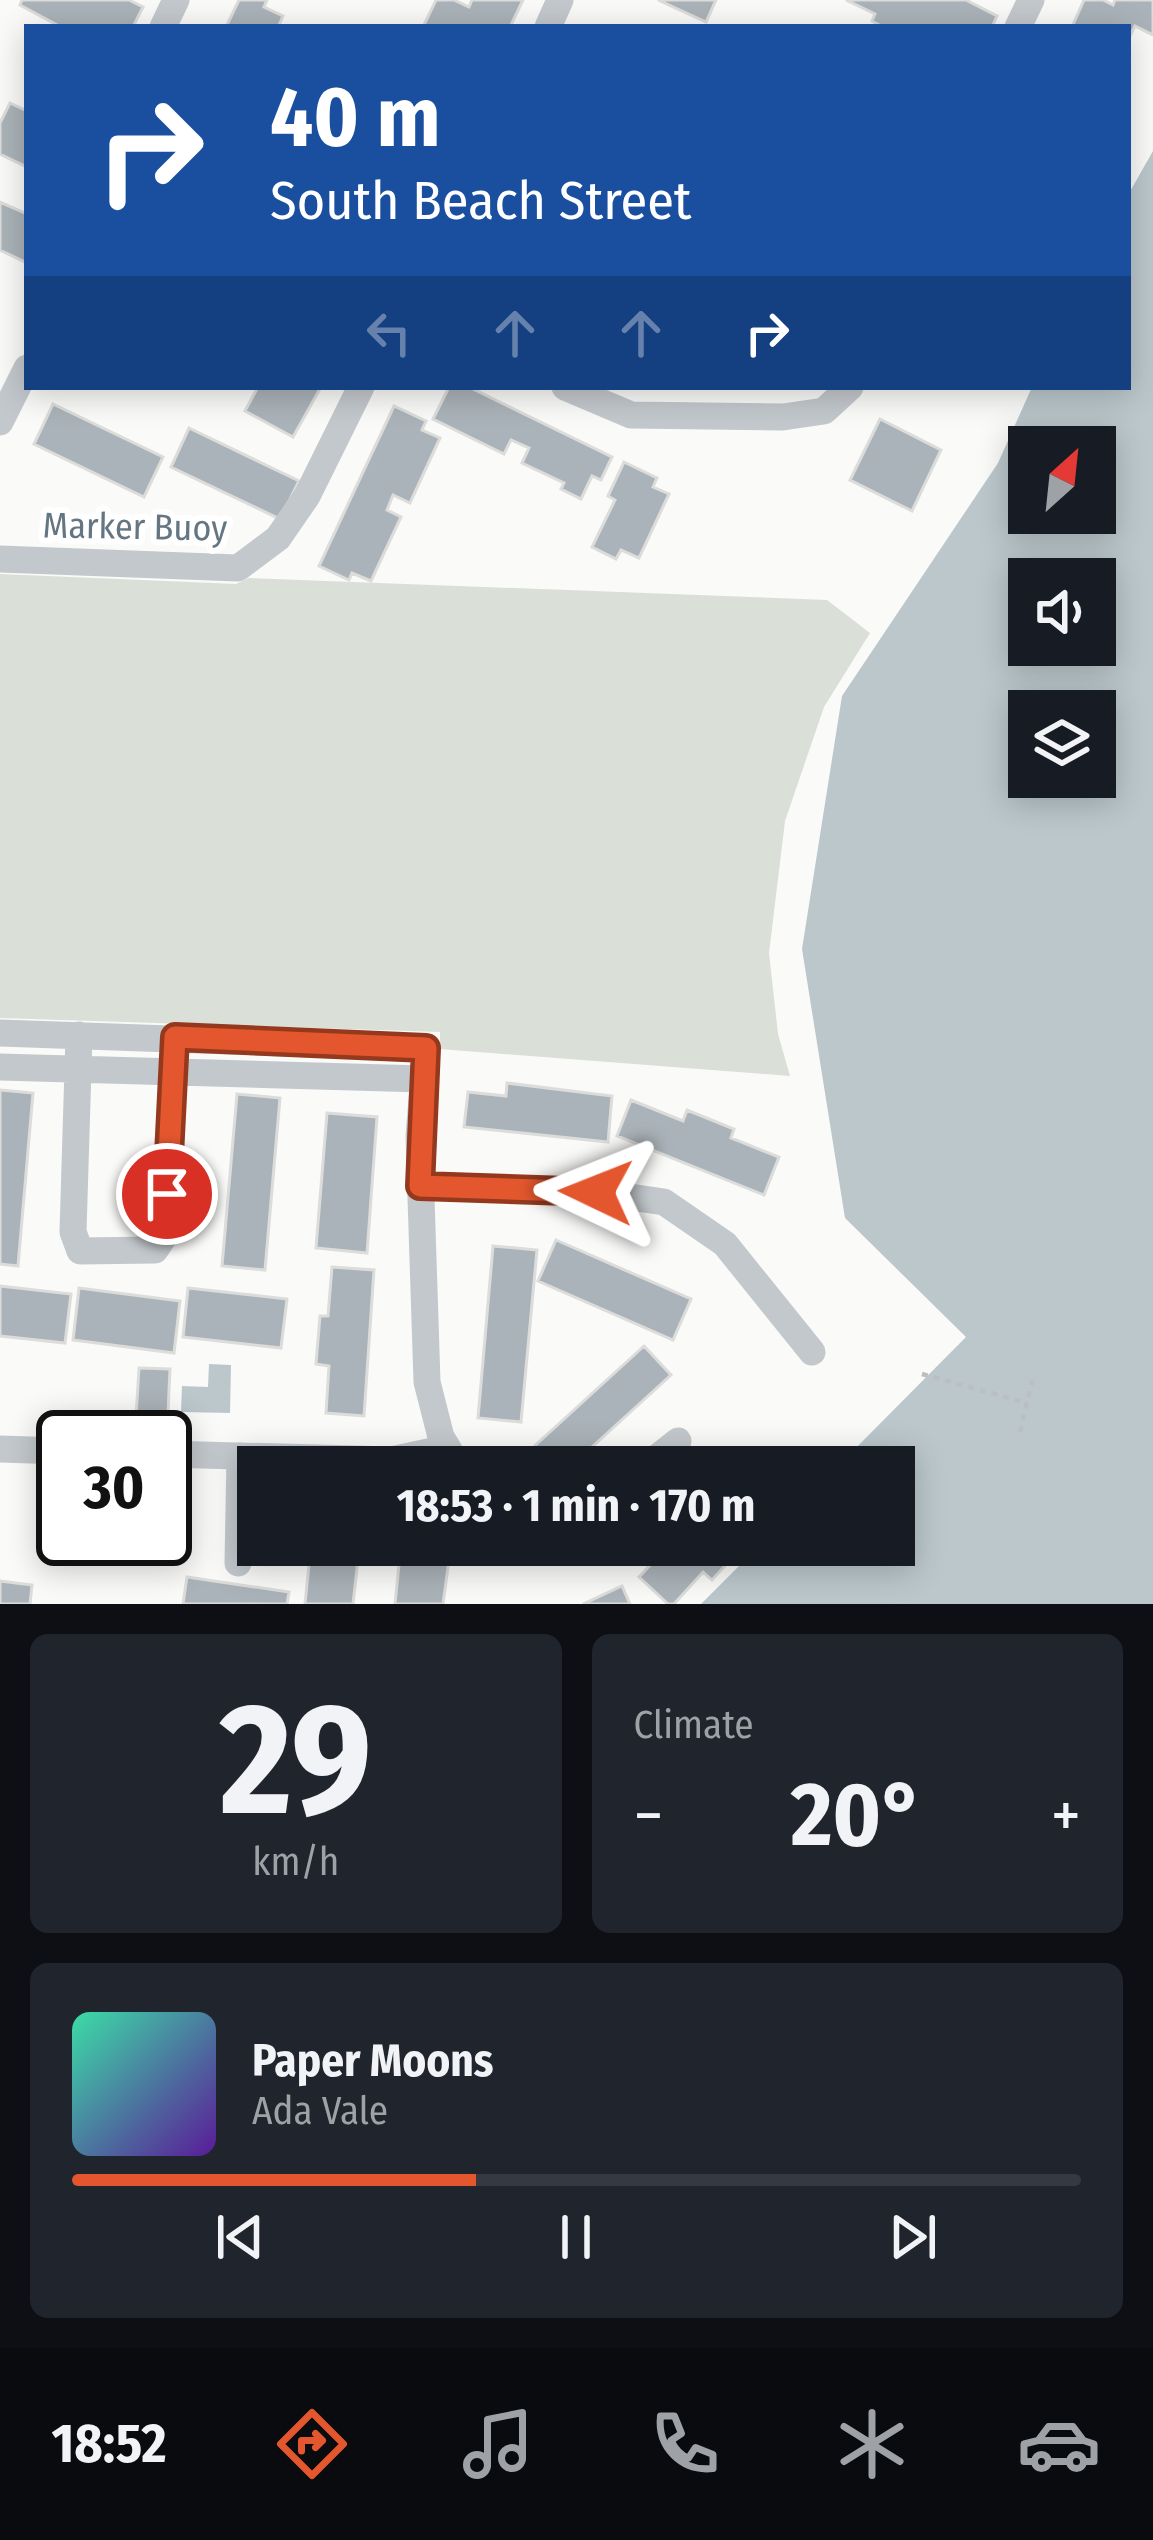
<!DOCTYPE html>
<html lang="en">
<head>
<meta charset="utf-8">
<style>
	body { margin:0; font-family:"Fira Sans Condensed",sans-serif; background:#20242c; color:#f1f3f6; height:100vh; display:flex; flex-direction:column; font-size:45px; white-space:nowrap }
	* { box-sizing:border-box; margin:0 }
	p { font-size:39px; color:#9ea1a6 }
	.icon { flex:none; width:66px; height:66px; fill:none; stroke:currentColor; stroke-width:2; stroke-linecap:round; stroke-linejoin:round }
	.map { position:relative; height:1604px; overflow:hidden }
	.drawer { display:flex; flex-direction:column; gap:30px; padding:30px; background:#0d0f14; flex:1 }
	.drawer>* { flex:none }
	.guide { position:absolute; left:24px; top:24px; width:1107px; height:366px; border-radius:0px; box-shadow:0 6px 30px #0003; background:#1a4fa0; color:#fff; overflow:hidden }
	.needle { width:78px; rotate:27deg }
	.tools { position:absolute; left:1008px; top:426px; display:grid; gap:24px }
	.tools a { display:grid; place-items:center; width:108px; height:108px; border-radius:0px; background:#171b24; box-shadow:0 6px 30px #0003; font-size:60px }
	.speed { position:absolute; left:36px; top:1410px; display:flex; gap:24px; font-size:60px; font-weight:700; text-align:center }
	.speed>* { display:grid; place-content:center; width:156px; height:156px; border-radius:50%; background:#171b24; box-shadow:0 6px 30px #0003; line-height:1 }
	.speed .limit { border:6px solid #111; border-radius:18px; background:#fff; color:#111 }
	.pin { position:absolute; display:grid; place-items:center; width:102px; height:102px; color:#fff; margin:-51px; border:6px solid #fff; border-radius:50%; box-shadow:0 3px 12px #0007 }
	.me { position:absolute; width:132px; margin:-66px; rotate:272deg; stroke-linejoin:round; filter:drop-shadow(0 0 9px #0008) }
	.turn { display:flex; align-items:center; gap:42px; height:252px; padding:0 48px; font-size:54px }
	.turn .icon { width:156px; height:156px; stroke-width:2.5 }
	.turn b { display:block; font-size:84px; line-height:102px }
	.lanes { display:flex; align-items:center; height:114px; padding:0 48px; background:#0003; justify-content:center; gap:60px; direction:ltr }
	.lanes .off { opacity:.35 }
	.big { font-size:90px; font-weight:700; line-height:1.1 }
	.drawer .card { flex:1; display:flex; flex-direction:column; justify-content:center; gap:18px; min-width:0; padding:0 42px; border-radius:18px; background:#20242c }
	.drawer .dial { align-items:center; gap:0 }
	.dial b { font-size:156px; line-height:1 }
	.song { display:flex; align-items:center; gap:36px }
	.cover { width:144px; height:144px; border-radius:18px; background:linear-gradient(135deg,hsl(160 70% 55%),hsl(270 70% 35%)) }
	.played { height:12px; border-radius:6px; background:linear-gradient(90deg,#e4572e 40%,#363941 40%) }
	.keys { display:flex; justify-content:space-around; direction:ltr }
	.heat { display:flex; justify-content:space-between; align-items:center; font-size:66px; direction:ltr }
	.drawer .tiles { flex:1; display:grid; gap:30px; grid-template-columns:1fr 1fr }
	.card:last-child { grid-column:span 2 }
	.trip { position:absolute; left:237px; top:1446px; width:678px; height:120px; border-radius:0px; background:#171b24; box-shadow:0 6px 30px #0003; font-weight:700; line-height:120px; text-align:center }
	.tab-bar { display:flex; height:192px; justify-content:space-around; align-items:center; background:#090b0e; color:#9ea1a6 }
	.tab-bar .icon { width:84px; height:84px }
	.tab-bar .on { color:#e4572e }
	.tab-bar b { font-size:54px; color:#f1f3f6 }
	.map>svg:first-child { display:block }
	.green { fill:#dadfd7 }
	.water { fill:#bbc7cb; fill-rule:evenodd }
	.building { fill:#aab3b9; stroke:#dcdcda; stroke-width:3 }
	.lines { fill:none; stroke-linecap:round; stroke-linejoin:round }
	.path { stroke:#bbbfc2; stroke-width:4.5; stroke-dasharray:6 6; stroke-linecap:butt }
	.minor { stroke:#c3c8cc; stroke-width:27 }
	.route-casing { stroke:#94391e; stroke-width:30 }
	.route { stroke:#e4572e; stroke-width:21 }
	.labels { text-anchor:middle; stroke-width:12; stroke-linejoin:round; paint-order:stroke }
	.street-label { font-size:36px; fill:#657683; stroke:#fff }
</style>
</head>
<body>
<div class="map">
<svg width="1153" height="1604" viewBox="0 0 1153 1604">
	<rect width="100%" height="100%" fill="#fafaf8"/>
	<path class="green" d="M0 574 236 584 249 578 827 600 870 633 824 707 785 821 769 953 778 1034 790 1076 440 1049V1032L0 1018Z"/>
	<path class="water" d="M1153 151V1604H701L760 1545H894V1467H837L966 1337 845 1218 802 949 842 696 998 463 1032 387H1128V195ZM1029 447H1095V513H1029ZM1029 579H1095V645H1029ZM1029 711H1095V777H1029Z
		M209 1364 231 1365 230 1413 181 1412 182 1386 208 1387Z"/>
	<path class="building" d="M22 0H129L143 7 133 27H61L20 5Z
		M239 0H267L264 7 283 16 278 27H226Z
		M436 0H454L469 7 472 0H523L510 27H423Z
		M658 0H716L706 22Z
		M846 0H966L997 16 992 27H883L872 21 875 14Z
		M1084 0H1103L1113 5 1115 0H1153V35L1135 26 1128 40V27H1072Z
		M10 103 27 111V167L0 154V123Z
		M0 202 27 214V263L0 250Z
		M258 387H321L293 437 245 411Z
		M449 387H469L612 457 601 480 592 476 581 499 561 489 564 483 522 463 529 448 511 440 504 454 433 419Z
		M53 404 163 457 144 497 34 444Z
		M394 406 426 421 422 430 440 438 410 503 393 495 387 510 401 517 371 581 352 573 349 580 319 566Z
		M880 419 941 450 912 511 850 480Z
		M189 428 299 481 280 519 171 467Z
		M624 462 657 478 653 487 669 494 639 558 621 550 616 559 592 547 615 500 608 496Z
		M507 1083 612 1096 608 1142 464 1127 468 1092 506 1096Z
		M0 1090 33 1093 18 1266 0 1264Z
		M237 1094 280 1098 265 1270 222 1266Z
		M631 1100 683 1121 687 1110 734 1129 731 1138 779 1157 764 1195 617 1136Z
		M327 1113 377 1117 367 1253 316 1248Z
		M556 1240 691 1299 673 1340 538 1281Z
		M493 1246 537 1250 521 1422 478 1418Z
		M332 1267 374 1270 364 1416 326 1413 329 1366 316 1364 320 1316H328Z
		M0 1286 71 1294 65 1343 0 1336Z
		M79 1288 180 1301 174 1353 73 1340Z
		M188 1288 287 1299 281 1348 183 1337Z
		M644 1346 671 1375 570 1467H522L517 1462Z
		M139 1368 170 1369 167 1435 135 1433Z
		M311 1545H350L349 1550 359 1551 353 1604H305Z
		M401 1545H451L443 1604H395Z
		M669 1545H744L712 1580 703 1572 674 1604H668L639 1577Z
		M187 1577 289 1592 287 1604H183Z
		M0 1581 32 1585 30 1604H0Z
		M622 1586 630 1604H583Z"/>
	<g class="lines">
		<path class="path" d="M922 1374 1027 1403
			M1020 1432 1033 1378"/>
		<path class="minor" d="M163 27 176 0
			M548 27 560 0
			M1018 27 1031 0
			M565 387 631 415 783 417 824 411 850 387
			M0 422 27 368
			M0 559 238 568 278 538 307 496 361 387
			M0 1033 426 1048 419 1136 427 1382 441 1437 459 1467
			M79 1035 73 1232 80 1251 155 1250 165 1235 175 1037
			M0 1067 423 1079
			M420 1185 596 1192 664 1202 725 1244 812 1352
			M0 1449 63 1451
			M165 1454 391 1460 447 1448
			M645 1467 678 1441
			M523 1545H540
			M238 1563 240 1456"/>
	</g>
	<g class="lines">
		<g class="route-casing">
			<path id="route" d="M167 1194 175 1037 426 1048 420 1186 596 1192"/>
		</g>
		<use href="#route" class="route"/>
	</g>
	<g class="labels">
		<g class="street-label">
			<text transform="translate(135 526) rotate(1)" y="13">Marker Buoy</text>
		</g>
	</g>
</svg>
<div class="tools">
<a><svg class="needle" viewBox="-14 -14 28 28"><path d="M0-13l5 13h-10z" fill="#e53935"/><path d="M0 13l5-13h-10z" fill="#9ea1a6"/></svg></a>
<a><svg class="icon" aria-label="sound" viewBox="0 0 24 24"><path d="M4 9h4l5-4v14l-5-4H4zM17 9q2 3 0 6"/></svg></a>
<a><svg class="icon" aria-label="layers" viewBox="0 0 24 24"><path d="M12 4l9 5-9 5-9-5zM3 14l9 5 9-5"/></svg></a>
</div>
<div class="speed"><div class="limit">30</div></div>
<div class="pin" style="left:167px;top:1194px;background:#d93025"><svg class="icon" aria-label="arrive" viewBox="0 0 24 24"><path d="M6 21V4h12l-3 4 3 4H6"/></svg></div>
<svg class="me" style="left:596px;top:1192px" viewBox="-20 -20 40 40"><path d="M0-17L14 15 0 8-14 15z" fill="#e4572e" stroke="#fff" stroke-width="4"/></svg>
<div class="trip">18:53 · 1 min · 170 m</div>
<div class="guide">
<div class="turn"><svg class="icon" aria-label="right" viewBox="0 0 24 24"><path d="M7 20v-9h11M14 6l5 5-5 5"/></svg><div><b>40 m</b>South Beach Street</div></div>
<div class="lanes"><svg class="icon off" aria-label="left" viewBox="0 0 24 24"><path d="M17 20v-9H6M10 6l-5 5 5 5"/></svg><svg class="icon off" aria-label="ahead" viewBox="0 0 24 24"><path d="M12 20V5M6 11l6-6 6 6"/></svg><svg class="icon off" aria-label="ahead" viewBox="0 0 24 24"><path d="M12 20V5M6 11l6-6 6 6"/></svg><svg class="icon" aria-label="right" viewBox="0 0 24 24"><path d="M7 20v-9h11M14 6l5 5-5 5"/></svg></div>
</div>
</div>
<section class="drawer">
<div class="tiles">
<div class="card dial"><b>29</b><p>km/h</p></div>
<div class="card"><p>Climate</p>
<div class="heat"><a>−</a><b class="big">20°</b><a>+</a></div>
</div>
<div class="card">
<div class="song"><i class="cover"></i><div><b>Paper Moons</b><p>Ada Vale</p></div></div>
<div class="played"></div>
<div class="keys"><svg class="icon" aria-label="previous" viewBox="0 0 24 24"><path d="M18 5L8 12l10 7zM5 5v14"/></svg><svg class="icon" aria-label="pause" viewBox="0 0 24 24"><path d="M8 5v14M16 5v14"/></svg><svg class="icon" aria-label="next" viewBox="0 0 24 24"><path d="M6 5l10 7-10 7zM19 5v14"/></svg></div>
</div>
</div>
</section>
<nav class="tab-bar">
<b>18:52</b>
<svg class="icon on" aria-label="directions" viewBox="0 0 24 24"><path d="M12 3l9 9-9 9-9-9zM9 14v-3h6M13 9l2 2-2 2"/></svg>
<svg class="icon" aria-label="music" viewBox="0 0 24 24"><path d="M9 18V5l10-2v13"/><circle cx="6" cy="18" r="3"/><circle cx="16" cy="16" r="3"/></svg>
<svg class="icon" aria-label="phone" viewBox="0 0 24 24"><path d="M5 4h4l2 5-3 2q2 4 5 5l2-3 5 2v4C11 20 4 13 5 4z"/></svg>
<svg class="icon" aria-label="climate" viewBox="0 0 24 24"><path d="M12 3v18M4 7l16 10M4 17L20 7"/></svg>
<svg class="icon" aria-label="car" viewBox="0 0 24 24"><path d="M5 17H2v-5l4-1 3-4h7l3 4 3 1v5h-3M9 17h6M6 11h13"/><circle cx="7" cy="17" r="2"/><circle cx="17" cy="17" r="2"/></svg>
</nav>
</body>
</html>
